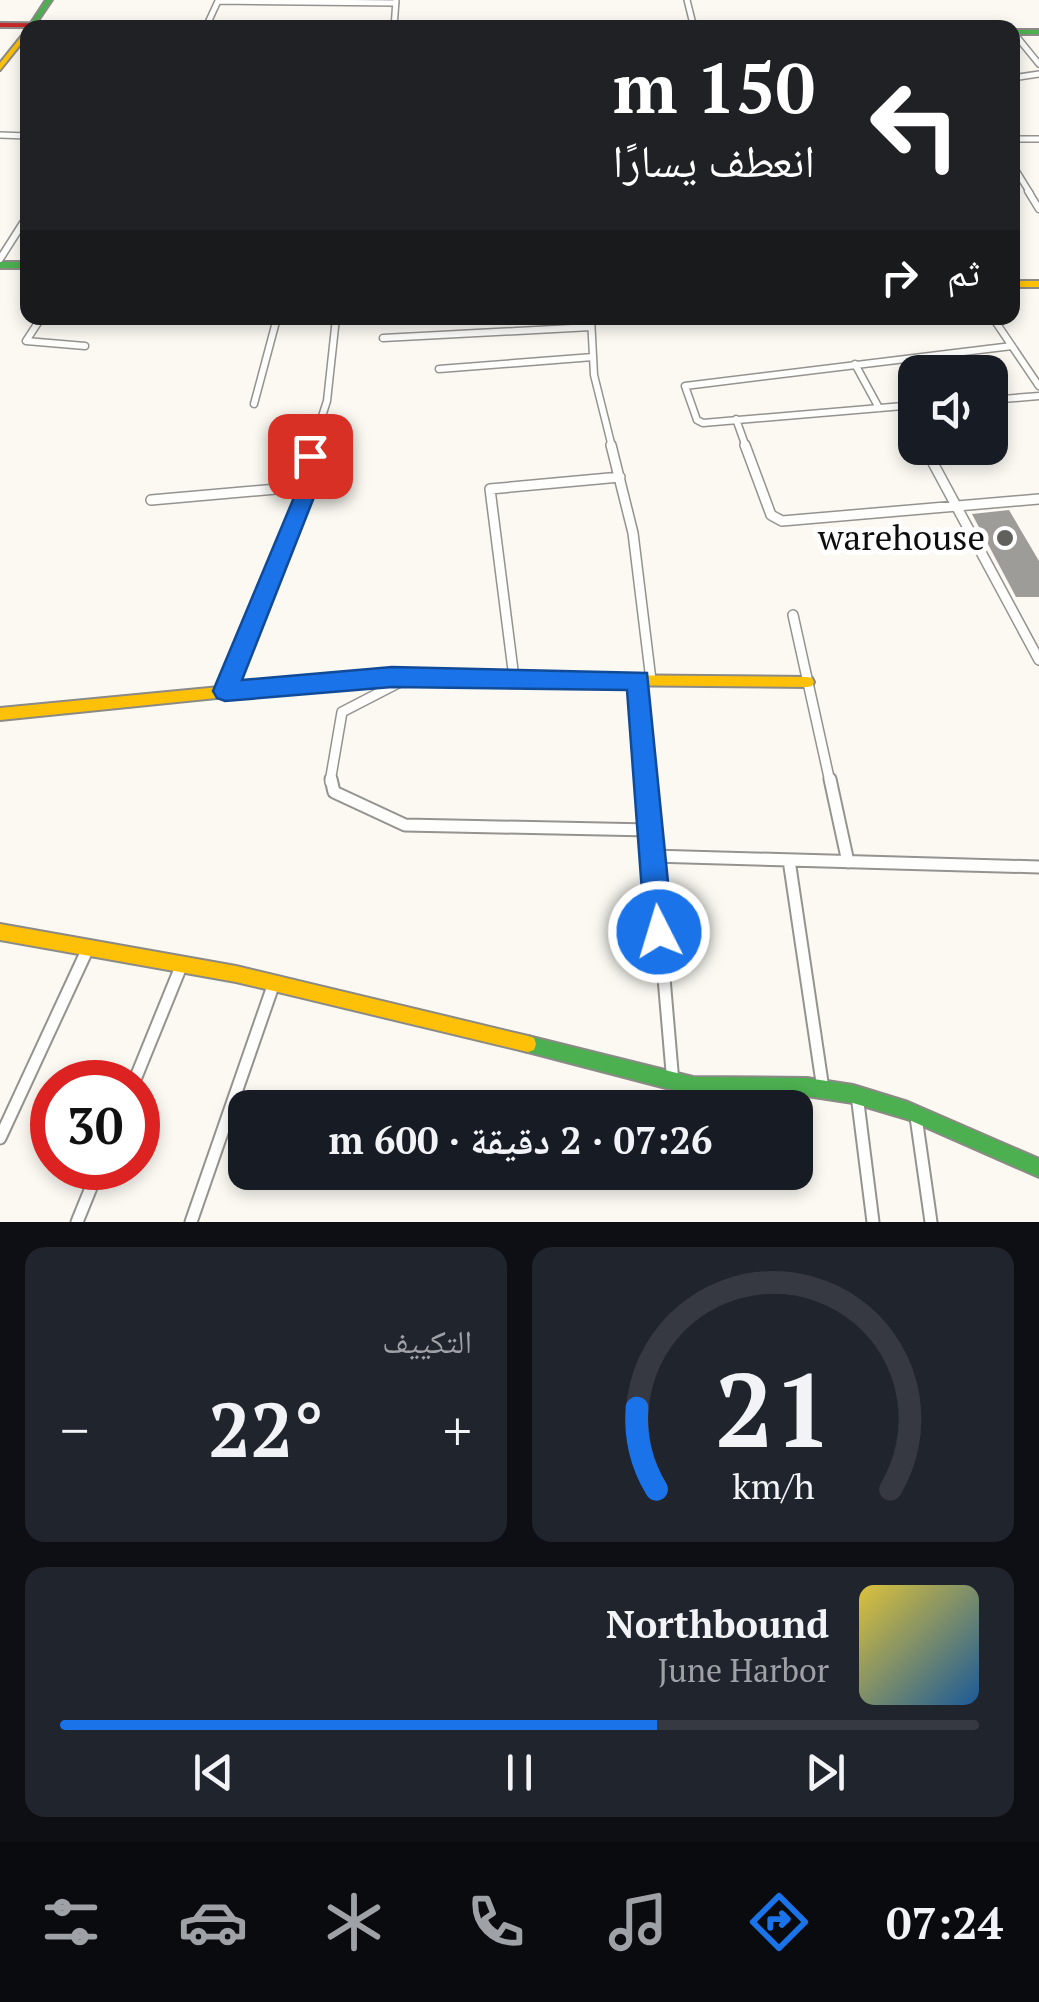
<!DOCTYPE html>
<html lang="ar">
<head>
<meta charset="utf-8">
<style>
	body { margin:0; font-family:"PT Serif","Noto Naskh Arabic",serif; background:#20242c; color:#f1f3f6; direction:rtl; height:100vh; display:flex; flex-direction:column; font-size:38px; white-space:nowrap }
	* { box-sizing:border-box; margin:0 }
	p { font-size:32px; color:#9ea1a6 }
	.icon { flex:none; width:55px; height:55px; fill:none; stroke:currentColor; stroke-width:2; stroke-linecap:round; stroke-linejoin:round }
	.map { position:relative; height:1222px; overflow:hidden; direction:ltr }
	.panel { display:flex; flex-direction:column; gap:25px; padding:25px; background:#0d0f14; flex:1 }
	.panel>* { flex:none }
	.top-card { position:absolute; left:20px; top:20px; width:1000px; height:305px; border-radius:20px; box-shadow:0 5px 15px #0003; direction:rtl; background:#202124; color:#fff; overflow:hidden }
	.controls { position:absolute; left:898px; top:355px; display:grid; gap:20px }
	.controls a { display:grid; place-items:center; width:110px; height:110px; border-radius:20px; background:#171b24; box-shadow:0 5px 15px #0003; font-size:50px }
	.speed { position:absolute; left:30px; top:1060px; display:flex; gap:20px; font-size:50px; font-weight:700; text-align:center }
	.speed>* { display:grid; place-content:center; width:130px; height:130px; border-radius:50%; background:#171b24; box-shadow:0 5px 15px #0003; line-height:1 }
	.speed .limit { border:15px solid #d22; background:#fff; color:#111 }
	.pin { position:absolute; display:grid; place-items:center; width:85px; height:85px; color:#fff; margin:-42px; border-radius:20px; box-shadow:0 5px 15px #0006 }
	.me { position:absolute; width:110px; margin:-55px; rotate:355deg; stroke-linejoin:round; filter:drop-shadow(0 0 8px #0008) }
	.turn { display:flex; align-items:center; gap:35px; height:210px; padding:0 40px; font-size:45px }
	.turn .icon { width:130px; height:130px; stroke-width:2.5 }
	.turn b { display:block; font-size:70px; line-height:85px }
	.then { display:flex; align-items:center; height:95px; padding:0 40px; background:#0003; gap:20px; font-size:38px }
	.big { font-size:75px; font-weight:800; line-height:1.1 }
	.panel .card { flex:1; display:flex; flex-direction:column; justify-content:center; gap:15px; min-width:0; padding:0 35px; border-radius:20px; background:#20242c }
	.panel .dial { align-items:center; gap:0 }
	.dial svg { height:260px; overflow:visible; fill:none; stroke:#363941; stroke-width:7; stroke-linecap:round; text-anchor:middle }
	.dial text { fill:#f1f3f6; stroke:none }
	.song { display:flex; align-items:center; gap:30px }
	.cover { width:120px; height:120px; border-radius:15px; background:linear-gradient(135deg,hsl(50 70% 55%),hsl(210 70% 35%)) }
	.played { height:10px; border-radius:5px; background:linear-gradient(90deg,#1a73e8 65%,#363941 65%) }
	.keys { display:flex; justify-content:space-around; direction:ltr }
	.heat { display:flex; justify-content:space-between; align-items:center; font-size:55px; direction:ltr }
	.panel .tiles { flex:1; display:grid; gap:25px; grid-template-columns:1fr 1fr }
	.card:last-child { grid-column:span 2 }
	.trip { position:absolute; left:228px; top:1090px; width:585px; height:100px; border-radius:20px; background:#171b24; box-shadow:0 5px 15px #0003; font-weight:800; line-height:100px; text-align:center; direction:rtl }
	.tab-bar { display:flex; height:160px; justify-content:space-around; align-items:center; background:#090b0e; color:#9ea1a6 }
	.tab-bar .icon { width:70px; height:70px }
	.tab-bar .on { color:#1a73e8 }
	.tab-bar b { font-size:45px; color:#f1f3f6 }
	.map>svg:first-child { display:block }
	.building { fill:#9e9c98 }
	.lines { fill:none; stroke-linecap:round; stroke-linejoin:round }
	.street-far3-casing { stroke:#949390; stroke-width:8 }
	.street-far2-casing { stroke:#949390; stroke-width:9 }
	.street-far1-casing { stroke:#949390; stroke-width:12 }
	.street-casing { stroke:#949390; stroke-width:15 }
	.fast-casing { stroke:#8b8a87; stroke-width:4 }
	.slow-casing { stroke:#8b8a87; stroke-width:4 }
	.jam-casing { stroke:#8b8a87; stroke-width:4 }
	.street-far3 { stroke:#fefefd; stroke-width:5 }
	.street-far2 { stroke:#fefefd; stroke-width:6 }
	.street-far1 { stroke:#fefefd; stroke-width:9 }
	.street { stroke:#fefefd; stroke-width:11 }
	.fast { fill:#4caf50; fill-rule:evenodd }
	.slow { fill:#ffc107; fill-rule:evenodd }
	.jam { fill:#c62828; fill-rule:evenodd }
	.route { fill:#1a73e8; stroke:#114b97; stroke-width:2.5 }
	.poi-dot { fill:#60605d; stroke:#fff; stroke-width:4 }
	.labels { text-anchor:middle; stroke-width:10; stroke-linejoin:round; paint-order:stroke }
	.poi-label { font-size:35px; fill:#0d0d0d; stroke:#fff; text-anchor:end }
</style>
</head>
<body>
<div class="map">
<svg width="1039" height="1222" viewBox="0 0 1039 1222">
	<rect width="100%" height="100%" fill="#fbf9f2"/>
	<path class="building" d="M1009 510 1039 561V597H1016L972 514Z"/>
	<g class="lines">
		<g class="street-far3-casing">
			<path id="street-far3" d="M687 0 694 28
				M206 27 218 1 396 3
				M394 28 396 0
				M1013 32 1039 64
				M1012 78 1039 74
				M0 135 28 136
				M1012 139H1039
				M1012 164 1030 193"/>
		</g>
		<g class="street-far2-casing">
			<path id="street-far2" d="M1028 191 1039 209
				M0 259 28 215
				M41 318 26 341 85 346
				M591 318 594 375 612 447
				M993 318 1039 386
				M383 338 591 327
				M855 364 879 408
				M439 369 593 357
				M990 400 1039 396
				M254 404 277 318
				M915 405 703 423 697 420 685 386 1012 346
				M736 419 746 447
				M312 447 327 401 336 318"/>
		</g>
		<g class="street-far1-casing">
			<path id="street-far1" d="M611 445 633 533 651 680
				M745 445 771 515 782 521 1039 499
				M925 448 1039 660
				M151 500 299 487 313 445
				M793 615 830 782
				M514 678 490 489 620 477
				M638 680 647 782
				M225 691 306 492 299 487
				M330 782 342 712 404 680"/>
		</g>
		<g class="street-casing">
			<path id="street" d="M331 779 334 792 405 825 650 830
				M647 779 673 1083
				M830 779 848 862
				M652 856 1039 867
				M789 860 823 1089
				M134 1082 182 964
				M857 1095 873 1222
				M916 1117 931 1222
				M0 1138 89 946
				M77 1222 99 1168
				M191 1222 274 983"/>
		</g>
		<g class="fast-casing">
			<path id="fast" d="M46 0H52L33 28 27 29Z
				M1012 30H1039V34H1012Z
				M0 262H28V268H0Z
				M528 1036 693 1077 807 1078 853 1085 908 1102 1039 1159V1177L907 1119 853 1103 807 1096 693 1095 528 1052 522 1050 520 1044 522 1038Z"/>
		</g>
		<g class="slow-casing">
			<path id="slow" d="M28 28V35L0 70V63Z
				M1012 281H1039V287H1012Z
				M364 673 807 677 812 678 814 682 812 686 807 687 364 683 0 720V708Z
				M0 924 236 966 528 1036 534 1038 536 1044 534 1050 528 1052 236 982 0 940Z"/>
		</g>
		<g class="jam-casing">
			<path id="jam" d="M0 23 359 26 362 28 0 27Z"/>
		</g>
		<use href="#street-far3" class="street-far3"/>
		<use href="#street-far2" class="street-far2"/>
		<use href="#street-far1" class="street-far1"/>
		<use href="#street" class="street"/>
		<use href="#fast" class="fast"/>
		<use href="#slow" class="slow"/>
		<use href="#jam" class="jam"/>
	</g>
	<path class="route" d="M310 450 319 456 310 485 316 492 242 680 392 667 647 673 673 932 669 942 659 946 649 942 645 932 627 690 392 687 225 701 217 698 213 691 295 495 289 488 300 456Z"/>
	<circle class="poi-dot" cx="1005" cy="538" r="10"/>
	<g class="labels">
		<g class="poi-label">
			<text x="985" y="550">warehouse</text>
		</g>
	</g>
</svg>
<div class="controls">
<a><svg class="icon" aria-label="sound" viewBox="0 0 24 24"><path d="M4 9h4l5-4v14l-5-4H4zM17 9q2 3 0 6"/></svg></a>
</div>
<div class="speed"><div class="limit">30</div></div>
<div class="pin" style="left:310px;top:456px;background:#d93025"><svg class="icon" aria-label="arrive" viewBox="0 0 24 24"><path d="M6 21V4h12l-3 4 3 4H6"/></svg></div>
<svg class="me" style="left:659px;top:932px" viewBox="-20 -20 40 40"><circle r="17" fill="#1a73e8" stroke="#fff" stroke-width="3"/><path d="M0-11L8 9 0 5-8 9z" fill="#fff"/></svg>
<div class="trip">07:26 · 2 دقيقة · 600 m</div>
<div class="top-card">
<div class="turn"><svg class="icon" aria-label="left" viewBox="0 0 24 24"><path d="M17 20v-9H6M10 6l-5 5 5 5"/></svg><div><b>150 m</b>انعطف يسارًا</div></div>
<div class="then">ثم<svg class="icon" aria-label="right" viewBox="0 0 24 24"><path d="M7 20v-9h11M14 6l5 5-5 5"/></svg></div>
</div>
</div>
<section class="panel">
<div class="tiles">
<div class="card dial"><svg viewBox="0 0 100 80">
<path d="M14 69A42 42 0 1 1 86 69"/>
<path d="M14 69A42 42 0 0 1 8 44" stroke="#1a73e8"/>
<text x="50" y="56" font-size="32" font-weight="700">21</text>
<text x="50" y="72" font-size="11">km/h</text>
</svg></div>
<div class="card"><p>التكييف</p>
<div class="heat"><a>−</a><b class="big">22°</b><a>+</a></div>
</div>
<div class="card">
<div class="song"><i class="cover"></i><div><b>Northbound</b><p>June Harbor</p></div></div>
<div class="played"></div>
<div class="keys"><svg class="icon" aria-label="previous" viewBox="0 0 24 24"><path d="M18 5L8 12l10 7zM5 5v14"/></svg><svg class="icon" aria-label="pause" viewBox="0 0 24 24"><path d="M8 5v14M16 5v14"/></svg><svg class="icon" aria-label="next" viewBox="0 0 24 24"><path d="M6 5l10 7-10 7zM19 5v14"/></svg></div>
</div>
</div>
</section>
<nav class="tab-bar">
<b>07:24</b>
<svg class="icon on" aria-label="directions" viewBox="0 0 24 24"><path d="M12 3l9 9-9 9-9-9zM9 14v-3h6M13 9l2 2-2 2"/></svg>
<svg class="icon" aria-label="music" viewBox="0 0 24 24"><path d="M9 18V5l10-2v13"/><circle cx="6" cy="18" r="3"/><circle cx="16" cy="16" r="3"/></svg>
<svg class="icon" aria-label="phone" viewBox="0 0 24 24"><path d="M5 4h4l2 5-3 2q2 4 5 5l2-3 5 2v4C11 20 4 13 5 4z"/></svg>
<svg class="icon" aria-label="climate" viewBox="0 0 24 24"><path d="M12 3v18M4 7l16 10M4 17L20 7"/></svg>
<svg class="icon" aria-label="car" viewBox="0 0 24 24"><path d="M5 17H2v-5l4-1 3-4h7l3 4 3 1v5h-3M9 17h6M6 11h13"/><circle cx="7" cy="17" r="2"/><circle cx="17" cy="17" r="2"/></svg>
<svg class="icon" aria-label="filters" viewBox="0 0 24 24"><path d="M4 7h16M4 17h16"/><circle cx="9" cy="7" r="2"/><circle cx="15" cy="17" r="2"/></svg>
</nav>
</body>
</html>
